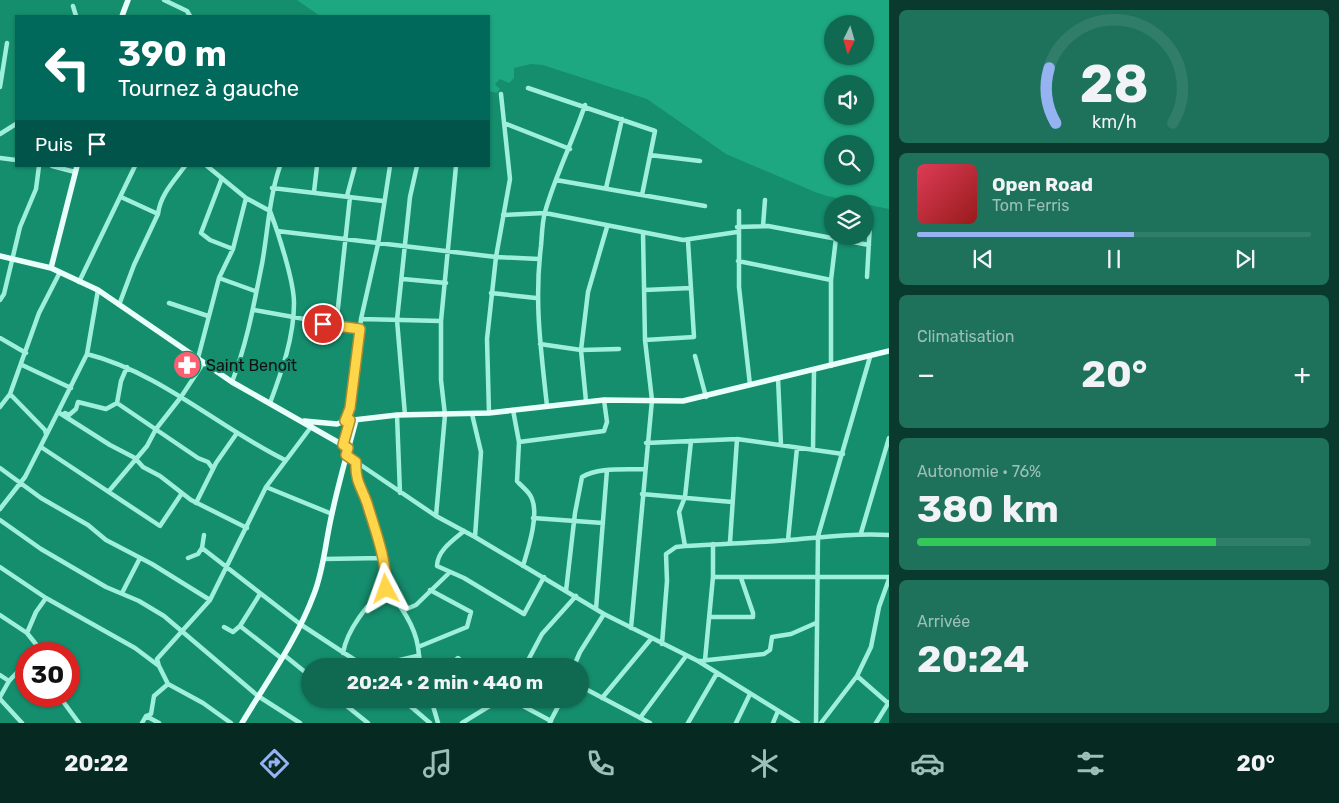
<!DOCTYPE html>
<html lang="fr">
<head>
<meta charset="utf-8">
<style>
	body { margin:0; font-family:Rubik,sans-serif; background:#1e725c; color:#f1f3f6; height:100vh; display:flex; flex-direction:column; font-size:19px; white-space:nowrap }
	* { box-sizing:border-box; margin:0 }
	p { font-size:16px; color:#9cbfb8 }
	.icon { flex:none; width:28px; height:28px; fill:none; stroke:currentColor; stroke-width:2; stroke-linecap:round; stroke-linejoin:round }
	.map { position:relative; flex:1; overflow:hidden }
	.drawer { display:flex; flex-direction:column; gap:10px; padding:10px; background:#093a2d; width:450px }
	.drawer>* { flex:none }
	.banner { position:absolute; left:15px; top:15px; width:475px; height:152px; border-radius:0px; box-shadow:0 1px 4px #0004; background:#00695c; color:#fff; overflow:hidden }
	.needle { width:32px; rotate:185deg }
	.tools { position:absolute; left:824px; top:15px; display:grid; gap:10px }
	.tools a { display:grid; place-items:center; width:50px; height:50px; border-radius:50%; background:#106a52; box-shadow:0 1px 4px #0004; font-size:25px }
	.speed { position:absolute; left:15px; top:642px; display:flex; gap:10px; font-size:25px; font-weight:700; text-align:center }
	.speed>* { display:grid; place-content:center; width:65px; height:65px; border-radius:50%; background:#106a52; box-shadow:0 1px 4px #0004; line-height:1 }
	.speed .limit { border:8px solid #d22; background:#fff; color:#111 }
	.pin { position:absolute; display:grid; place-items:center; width:42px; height:42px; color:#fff; margin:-21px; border:2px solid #fff; border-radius:50%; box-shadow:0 1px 5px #0007 }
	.me { position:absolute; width:55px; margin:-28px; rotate:356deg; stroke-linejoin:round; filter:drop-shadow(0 0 4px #0008) }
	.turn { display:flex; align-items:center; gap:18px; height:105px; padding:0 20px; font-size:22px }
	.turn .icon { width:65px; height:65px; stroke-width:2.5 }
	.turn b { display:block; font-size:35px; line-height:42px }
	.then { display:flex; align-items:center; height:48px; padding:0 20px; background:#0003; gap:10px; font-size:19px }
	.big { font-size:38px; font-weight:700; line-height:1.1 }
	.drawer .widget { flex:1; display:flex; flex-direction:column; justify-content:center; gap:8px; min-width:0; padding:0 18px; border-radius:8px; background:#1e725c }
	.drawer .dial { align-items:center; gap:0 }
	.dial svg { height:130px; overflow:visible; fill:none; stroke:#307d69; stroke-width:7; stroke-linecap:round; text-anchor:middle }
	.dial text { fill:#f1f3f6; stroke:none }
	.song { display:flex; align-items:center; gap:15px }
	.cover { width:60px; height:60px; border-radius:8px; background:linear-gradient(135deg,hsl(350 70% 55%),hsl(0 70% 35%)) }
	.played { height:5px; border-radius:2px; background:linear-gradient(90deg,#95b2f1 55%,#307d69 55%) }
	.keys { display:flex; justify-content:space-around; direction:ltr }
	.heat { display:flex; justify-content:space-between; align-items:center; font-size:28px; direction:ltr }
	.charge { height:8px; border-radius:4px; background:linear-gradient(90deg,#34c759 76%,#307d69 0) }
	.trip { position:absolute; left:301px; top:658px; width:288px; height:50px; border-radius:25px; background:#106a52; box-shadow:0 1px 4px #0004; font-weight:700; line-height:50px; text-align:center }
	.dock { display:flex; height:80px; justify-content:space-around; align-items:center; background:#062a21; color:#9cbfb8 }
	.dock .icon { width:35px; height:35px }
	.dock .active { color:#95b2f1 }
	.dock b { font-size:22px; color:#f1f3f6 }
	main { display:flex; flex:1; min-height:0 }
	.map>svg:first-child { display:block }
	.green { fill:#1da881; fill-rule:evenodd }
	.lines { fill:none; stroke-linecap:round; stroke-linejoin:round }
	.minor { stroke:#9ff0da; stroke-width:4.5 }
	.major { stroke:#e8fffa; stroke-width:5.5 }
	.route-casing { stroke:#a68a30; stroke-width:12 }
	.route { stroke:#ffd54a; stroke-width:9 }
	.labels { text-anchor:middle; stroke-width:4; stroke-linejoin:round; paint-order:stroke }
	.poi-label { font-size:16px; fill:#111; stroke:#158e6e; text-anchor:start }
</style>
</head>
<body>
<main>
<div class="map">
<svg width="889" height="723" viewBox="0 0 889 723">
	<rect width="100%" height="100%" fill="#158e6e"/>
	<path class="green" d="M297 0H889V209L827 196 815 192 726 154 647 99 543 65 531 64 514 68V78L509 83 500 79 495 84 500 89 497 93 489 91V16H320ZM832 24H865V56H832ZM832 84H865V116H832ZM832 144H865V176H832Z"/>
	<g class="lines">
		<path class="minor" d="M164 0 187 11 190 16
			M73 6 76 16
			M0 87 7 43
			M528 88 655 131 642 195
			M504 123 570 149
			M0 134 16 124
			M650 155 700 161
			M0 158 16 160
			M52 166 75 172
			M207 166 246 198 270 211C278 232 294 281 294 303 294 337 282 371 270 403
			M222 178 201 233 210 240 233 249
			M556 180 705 206
			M272 188 383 201
			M606 188 622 119
			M314 192 317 166
			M347 196 355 166
			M121 197 158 214
			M739 211V287L750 385
			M503 215 545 213 683 240 737 232
			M763 226 765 200
			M737 227 768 226 869 245
			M277 231 496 257 539 259
			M738 261 831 280
			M867 277 870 223
			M219 278 255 291
			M403 279 446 283
			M79 282 135 166
			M644 290 691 288
			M491 293 536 298
			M0 300 4 294 20 227 36 189 39 166
			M169 303 208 316
			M119 305 134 265 158 214C160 195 174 181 185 166
			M254 310 360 329
			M361 319 441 321
			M336 326 350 197
			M0 338 26 353
			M645 340 694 337 688 241
			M540 344 581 350 619 349
			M87 354C161 373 218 427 285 460
			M695 356 706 397
			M198 358 219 278 233 249 246 198
			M22 365 71 388
			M831 366V280L836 238
			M778 378 781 445
			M232 382C247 343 254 304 262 264 268 231 269 198 280 166
			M586 401 581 350 588 292 607 227
			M117 403 121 381 127 367
			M547 406C541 350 534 302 541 246 542 235 542 223 545 212 555 176 573 141 585 105
			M0 407 10 394
			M513 410 519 442 517 481C521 486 530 492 532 499 539 516 528 549 523 566
			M58 412 87 354 98 290
			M65 413 69 415 76 409 78 402 106 409 117 403 198 458 208 462 213 469
			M489 413 487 339 496 257 510 179 501 94
			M472 414 481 452 475 537
			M397 415 400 493
			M405 415 397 320 410 197 417 166
			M345 421 350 409 361 319 378 244 390 166
			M46 434 45 430 10 394 39 313 60 272
			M519 442 604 431 607 422 604 400
			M646 443 737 439 843 454
			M41 447 160 526 182 493
			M813 450 814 370
			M346 455 436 516 475 537 604 614 698 661 798 723
			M356 463C355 481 362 486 367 503 375 530 387 560 386 589 400 604 415 626 418 647 419 654 419 659 421 666
			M0 468 41 498 88 525 106 540 152 564 210 600
			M266 487 332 514
			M109 491 147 446 156 429 181 397 204 362
			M642 494 732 502
			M196 503 216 463 237 433
			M0 509 25 477 58 412 110 445 135 458 143 467 160 476 191 500 247 528
			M436 516 445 415 441 380V321L456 166
			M533 518 603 523
			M0 520 41 549 106 587 139 601 164 616 258 696 300 723
			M464 531C453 540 437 551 437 566L464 578 524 614 544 577
			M861 533 889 438
			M204 535 202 548 300 624 364 666
			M788 540 797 448
			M730 542 737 439
			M685 546 679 512 685 497 691 441
			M188 558 198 554 202 548
			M324 559 383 558
			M0 567 46 598 135 648 159 666 168 684 203 703 231 723
			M713 577H889
			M566 591 575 513 582 477C599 467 624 470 644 469
			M122 593 140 558
			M260 594 240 626 281 658
			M596 609 607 470
			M404 610 416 605 449 573
			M0 615 27 633 39 648 51 654
			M710 617H753V613L741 578
			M224 627 233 632 240 626
			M631 628 652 400 645 340 643 233
			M27 633 36 612 46 598
			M662 644 667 581 666 554 676 547 685 546C719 544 754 543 789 540 823 537 855 533 889 535
			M418 647 467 627 471 612 430 590
			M343 653C347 630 368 602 386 589
			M284 655 310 676
			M705 660 713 577V544
			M699 661 764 654 770 650 772 637 791 634 816 623
			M159 666 157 659 210 600 266 487 311 427
			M374 666 417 656
			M449 666 458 658 468 666
			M525 666 542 634 576 596
			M574 666 580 652 604 614
			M0 675 9 681
			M857 676 889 704
			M580 686 650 723
			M59 696 79 723
			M0 697 9 681 26 663
			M602 698 651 639
			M0 699 22 723
			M338 699 368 723
			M402 699 430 723
			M431 699 438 723
			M510 699 551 721
			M146 716 159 723
			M640 718 686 656
			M550 722 562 699
			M142 723 146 716 151 714 154 696 168 684
			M462 723 501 699
			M688 723 717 673
			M736 723 750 694
			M773 723 778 711
			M816 723 818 536 870 357
			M821 723 857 676 871 647 879 607 889 579
			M876 723 889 702"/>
		<path class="major" d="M122 16 128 0
			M0 256 51 268 98 290 232 382 348 448
			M51 268 77 166
			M304 421 337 424 345 421 397 415 489 413 604 400 683 401 889 351
			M343 445 350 420
			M242 723C267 681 297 640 314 594 323 571 325 547 330 523 337 488 347 454 356 420"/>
	</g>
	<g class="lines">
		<g class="route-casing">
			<path id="route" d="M323 324 360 329 350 408 345 421 350 420 343 445 348 448 346 455 356 462C355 481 361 486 367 503 375 530 387 560 386 589"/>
		</g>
		<use href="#route" class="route"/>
	</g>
	<defs>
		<g id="pharmacy-disc" transform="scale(1.4375)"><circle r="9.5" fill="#ff5e71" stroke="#158e6e"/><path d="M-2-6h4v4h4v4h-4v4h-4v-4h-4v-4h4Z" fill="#fff"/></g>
	</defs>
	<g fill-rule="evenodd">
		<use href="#pharmacy-disc" x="187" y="365"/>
	</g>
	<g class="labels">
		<g class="poi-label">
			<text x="206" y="371">Saint Benoît</text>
		</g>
	</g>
</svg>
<div class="tools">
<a><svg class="needle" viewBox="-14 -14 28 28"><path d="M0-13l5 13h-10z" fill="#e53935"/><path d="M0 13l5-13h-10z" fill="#9cbfb8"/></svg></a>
<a><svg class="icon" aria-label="sound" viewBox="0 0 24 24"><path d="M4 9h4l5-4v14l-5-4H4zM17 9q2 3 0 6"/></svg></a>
<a><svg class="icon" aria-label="search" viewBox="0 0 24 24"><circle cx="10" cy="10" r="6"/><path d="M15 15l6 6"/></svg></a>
<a><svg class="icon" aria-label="layers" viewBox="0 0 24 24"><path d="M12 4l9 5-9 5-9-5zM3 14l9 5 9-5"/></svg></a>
</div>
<div class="speed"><div class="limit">30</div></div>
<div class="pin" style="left:323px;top:324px;background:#d93025"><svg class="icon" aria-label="arrive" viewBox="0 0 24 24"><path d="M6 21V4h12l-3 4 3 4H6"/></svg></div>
<svg class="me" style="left:386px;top:589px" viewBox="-20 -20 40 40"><path d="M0-17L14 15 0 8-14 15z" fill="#ffd54a" stroke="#fff" stroke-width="4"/></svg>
<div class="trip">20:24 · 2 min · 440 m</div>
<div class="banner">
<div class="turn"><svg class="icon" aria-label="left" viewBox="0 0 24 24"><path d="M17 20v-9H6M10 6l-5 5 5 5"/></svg><div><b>390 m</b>Tournez à gauche</div></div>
<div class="then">Puis<svg class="icon" aria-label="arrive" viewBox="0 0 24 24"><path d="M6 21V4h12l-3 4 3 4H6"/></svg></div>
</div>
</div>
<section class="drawer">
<div class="widget dial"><svg viewBox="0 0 100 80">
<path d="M14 69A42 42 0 1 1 86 69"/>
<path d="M14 69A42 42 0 0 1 10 35" stroke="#95b2f1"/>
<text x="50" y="56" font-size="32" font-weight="700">28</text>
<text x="50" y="72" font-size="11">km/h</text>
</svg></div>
<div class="widget">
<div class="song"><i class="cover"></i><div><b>Open Road</b><p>Tom Ferris</p></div></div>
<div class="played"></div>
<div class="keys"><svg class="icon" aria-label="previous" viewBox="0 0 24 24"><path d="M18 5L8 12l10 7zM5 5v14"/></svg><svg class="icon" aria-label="pause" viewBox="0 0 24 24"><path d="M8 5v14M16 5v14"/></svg><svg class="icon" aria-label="next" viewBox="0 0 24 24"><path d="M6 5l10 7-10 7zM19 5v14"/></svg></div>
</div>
<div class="widget"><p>Climatisation</p>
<div class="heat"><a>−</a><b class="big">20°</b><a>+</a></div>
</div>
<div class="widget"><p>Autonomie · 76%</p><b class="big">380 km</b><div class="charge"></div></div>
<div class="widget"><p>Arrivée</p><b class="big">20:24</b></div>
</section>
</main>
<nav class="dock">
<b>20:22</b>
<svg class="icon active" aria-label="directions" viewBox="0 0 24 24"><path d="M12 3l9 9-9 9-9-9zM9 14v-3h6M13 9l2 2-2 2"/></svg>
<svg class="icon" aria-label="music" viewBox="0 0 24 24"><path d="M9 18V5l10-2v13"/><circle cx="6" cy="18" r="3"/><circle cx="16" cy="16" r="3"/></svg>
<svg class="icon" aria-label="phone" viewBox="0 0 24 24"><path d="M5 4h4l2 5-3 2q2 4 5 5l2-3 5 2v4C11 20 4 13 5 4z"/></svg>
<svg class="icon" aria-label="climate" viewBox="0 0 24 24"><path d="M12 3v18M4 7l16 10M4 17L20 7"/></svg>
<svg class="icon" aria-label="car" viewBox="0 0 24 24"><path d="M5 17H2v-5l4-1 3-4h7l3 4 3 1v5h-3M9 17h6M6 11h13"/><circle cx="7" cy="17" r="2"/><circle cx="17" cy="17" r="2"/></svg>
<svg class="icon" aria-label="filters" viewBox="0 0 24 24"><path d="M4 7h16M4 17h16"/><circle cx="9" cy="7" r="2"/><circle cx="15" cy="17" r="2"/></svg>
<b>20°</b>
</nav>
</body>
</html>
